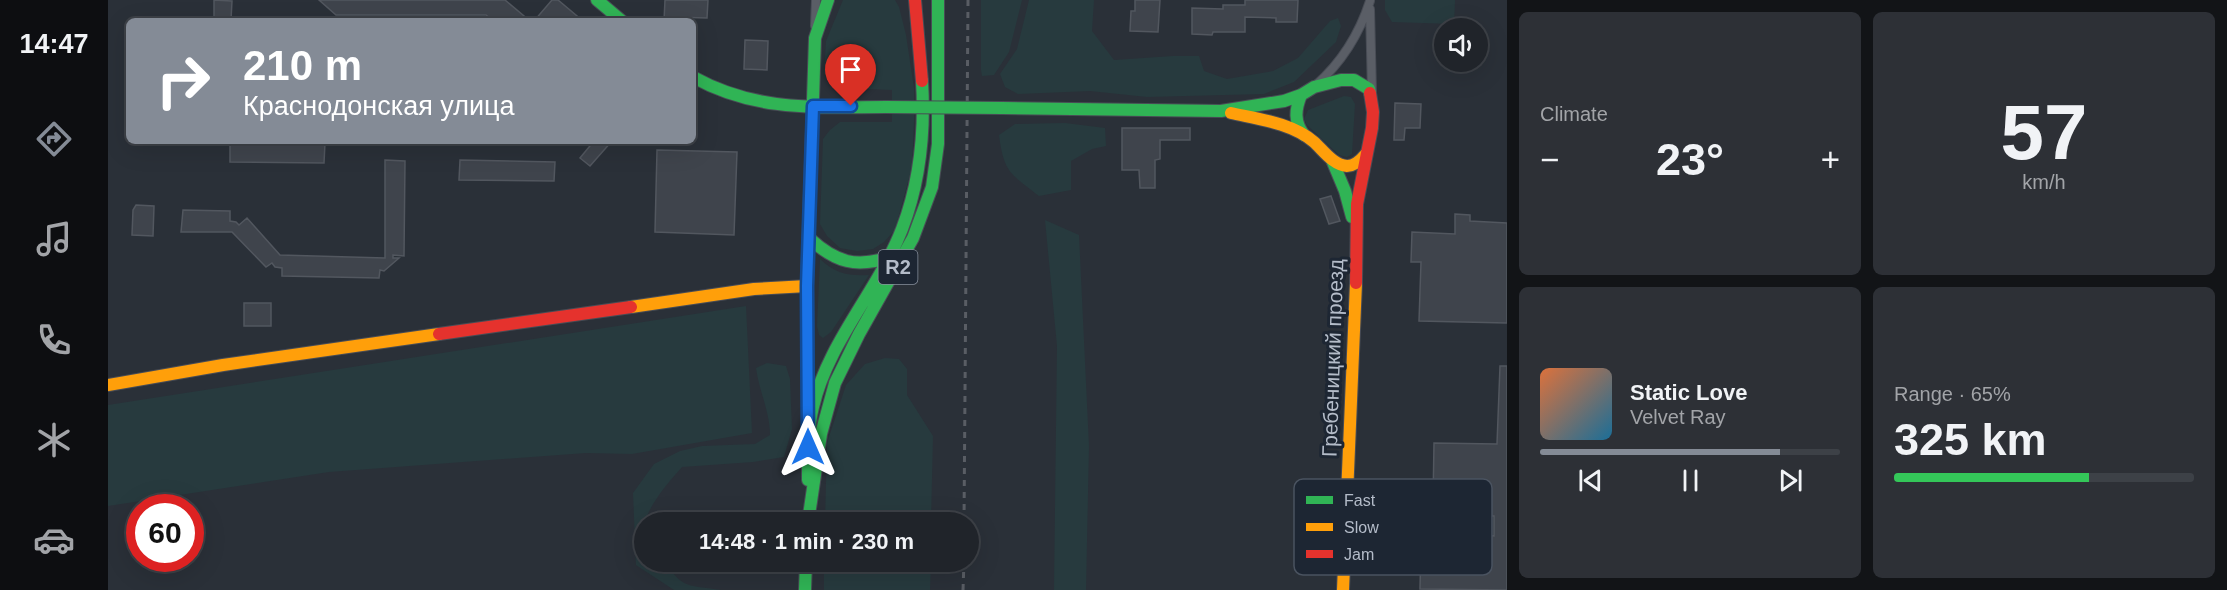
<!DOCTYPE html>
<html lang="en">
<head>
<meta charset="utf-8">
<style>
	body { margin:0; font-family:Helvetica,sans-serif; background:#2d3036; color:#f1f3f6; height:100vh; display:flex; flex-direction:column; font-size:22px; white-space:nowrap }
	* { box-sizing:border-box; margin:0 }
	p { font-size:20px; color:#a2a4a8 }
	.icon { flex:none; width:33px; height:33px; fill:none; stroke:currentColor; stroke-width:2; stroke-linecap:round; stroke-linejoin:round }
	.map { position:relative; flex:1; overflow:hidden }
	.side { display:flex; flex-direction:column; gap:12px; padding:12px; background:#121417; width:720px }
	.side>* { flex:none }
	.banner { position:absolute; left:18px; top:18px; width:570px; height:126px; border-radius:9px; box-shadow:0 6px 24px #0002,0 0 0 2px #3d4147; background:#848b96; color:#fff; overflow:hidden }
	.controls { position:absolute; left:1326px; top:18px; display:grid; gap:12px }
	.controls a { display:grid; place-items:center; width:54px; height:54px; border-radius:50%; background:#20242a; box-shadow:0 6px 24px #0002,0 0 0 2px #3d4147; font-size:30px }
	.speed { position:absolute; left:18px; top:494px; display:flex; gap:12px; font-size:30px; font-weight:700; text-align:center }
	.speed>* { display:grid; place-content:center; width:78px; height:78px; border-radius:50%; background:#20242a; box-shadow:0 6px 24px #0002,0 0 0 2px #3d4147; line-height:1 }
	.speed .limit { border:9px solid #d22; background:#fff; color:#111 }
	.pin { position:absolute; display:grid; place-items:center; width:51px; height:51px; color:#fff; margin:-62px -26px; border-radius:50% 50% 50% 0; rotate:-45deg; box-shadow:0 0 6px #0007 }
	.pin .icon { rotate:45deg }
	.me { position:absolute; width:66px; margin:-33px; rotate:0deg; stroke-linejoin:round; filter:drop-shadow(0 0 4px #0008) }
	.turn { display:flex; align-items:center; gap:21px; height:126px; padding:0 18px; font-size:27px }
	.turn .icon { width:78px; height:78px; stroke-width:2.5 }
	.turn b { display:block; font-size:42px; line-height:51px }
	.big { font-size:45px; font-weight:800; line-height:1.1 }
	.side .tile { flex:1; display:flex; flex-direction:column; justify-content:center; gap:9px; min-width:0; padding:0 21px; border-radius:9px; background:#2d3036 }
	.side .dial { align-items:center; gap:0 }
	.dial b { font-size:78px; line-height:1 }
	.song { display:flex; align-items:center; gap:18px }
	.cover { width:72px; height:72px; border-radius:9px; background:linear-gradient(135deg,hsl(20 70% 55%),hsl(200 70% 35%)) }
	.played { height:6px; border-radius:3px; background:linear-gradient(90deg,#848b96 80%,#3d4147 80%) }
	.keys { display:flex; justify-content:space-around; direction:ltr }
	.heat { display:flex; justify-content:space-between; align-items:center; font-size:33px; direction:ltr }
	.charge { height:9px; border-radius:4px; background:linear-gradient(90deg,#34c759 65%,#3d4147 0) }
	.side .tiles { flex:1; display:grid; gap:12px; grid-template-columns:repeat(2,1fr) }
	.trip { position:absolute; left:526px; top:512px; width:345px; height:60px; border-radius:30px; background:#20242a; box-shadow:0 6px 24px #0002,0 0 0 2px #3d4147; font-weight:800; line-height:60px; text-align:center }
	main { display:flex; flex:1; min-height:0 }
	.tabs { display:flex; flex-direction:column; width:108px; justify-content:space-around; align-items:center; background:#0d0e11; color:#a2a4a8 }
	.tabs .icon { width:42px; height:42px }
	.tabs .active { color:#848b96 }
	.tabs b { font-size:27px; color:#f1f3f6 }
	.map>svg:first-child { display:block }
	.green { fill:#273a3e }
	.building { fill:#3f444c; stroke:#52575f; stroke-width:1.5; fill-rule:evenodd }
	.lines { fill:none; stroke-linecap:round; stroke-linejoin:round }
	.street-casing { stroke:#484c55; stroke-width:10 }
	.fast-casing { stroke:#484c55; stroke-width:14 }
	.slow-casing { stroke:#484c55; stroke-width:14 }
	.jam-casing { stroke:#484c55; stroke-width:14 }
	.street { stroke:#5a5e66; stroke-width:8 }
	.fast { stroke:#30b455; stroke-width:12 }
	.slow { stroke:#ff9f0a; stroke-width:12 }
	.jam { stroke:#e5322d; stroke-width:12 }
	.rail { stroke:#595d64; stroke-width:3; stroke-dasharray:6 6; stroke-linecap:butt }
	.fast-bridge-casing { stroke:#484c55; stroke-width:14; stroke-linecap:butt }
	.fast-bridge { stroke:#30b455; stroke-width:12 }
	.route-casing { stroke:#114b97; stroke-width:15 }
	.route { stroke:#1a73e8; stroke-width:10 }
	.labels { text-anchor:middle; stroke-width:6; stroke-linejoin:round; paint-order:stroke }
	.shield { fill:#1d2633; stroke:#878f9c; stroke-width:1.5 }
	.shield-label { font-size:20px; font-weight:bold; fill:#b4bcc9 }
	.street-label { font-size:21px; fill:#b4bcc9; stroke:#1d2633 }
	.key { fill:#1d2633; stroke:#4a5360; stroke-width:1.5 }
	.key-label { font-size:16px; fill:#b4bcc9 }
</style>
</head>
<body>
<main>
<nav class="tabs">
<b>14:47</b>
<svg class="icon active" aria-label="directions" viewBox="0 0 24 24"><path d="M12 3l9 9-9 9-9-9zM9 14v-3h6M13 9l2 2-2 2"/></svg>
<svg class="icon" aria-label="music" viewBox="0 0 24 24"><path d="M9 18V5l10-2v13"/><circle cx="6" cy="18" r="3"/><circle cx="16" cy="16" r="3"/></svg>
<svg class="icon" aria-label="phone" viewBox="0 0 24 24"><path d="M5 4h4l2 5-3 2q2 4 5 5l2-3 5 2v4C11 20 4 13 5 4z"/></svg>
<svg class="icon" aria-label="climate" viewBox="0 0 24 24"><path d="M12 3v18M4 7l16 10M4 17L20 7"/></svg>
<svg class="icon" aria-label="car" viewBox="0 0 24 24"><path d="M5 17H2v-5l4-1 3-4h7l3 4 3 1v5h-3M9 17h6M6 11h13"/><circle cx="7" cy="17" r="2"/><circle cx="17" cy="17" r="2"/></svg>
</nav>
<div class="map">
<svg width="1399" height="590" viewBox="0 0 1399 590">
	<rect width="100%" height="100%" fill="#2a3038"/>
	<path class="green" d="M735 0H787L791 7 798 35 806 88V122L804 167 787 230 776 242 765 249 749 251 732 248 719 236 712 224 715 139 722 130 732 122H784V90L737 88 727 84 716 73 718 41Z
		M873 0H914L901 52 886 75 874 76 873 70Z
		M921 0H986L984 31 1006 60 1065 56H1091L1096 71 1119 79 1165 71 1190 58 1222 21 1230 18 1233 26 1228 42 1186 82 1156 94 1039 97 982 91 910 94 897 87 892 74 909 49Z
		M1277 0H1347L1346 24 1284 22 1277 10Z
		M1236 96 1243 97 1247 104 1244 154 1239 157 1231 155 1199 125 1196 119 1200 110Z
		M957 123 997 128 998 146 984 149 963 161V190L931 196C902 173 896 173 891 135L907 124Z
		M937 220 971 235 981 446 978 590H946L949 346Z
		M712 259C728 274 740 276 761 275L723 332 715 338 711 335 709 326Z
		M638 306 644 433 524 454 478 453 221 472 0 506V405Z
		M777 358 791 359 799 369V395L825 436 823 522H717L719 443 738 385 757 364Z
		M659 363 678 366 682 379 684 429 676 457 645 462 574 467C554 490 538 508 532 538L537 543V561H558C572 590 584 585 613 590H566L528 565 525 493 546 464 572 451 594 446 647 444 662 435C662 412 651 391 648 368Z
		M716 561H823L822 590H716Z"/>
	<path class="building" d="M106 0 124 1 123 20H106Z
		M211 0H397L422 21H386L378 15H228Z
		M444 0H450L475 21H426Z
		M557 0H600L599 18 564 17V21H556Z
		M1027 0H1052L1050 32 1022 31 1023 11H1027Z
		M1137 0H1190L1189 22H1168V18L1137 17V32H1105L1104 35 1084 34V8L1115 9V5H1137Z
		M637 40 660 41 659 70 636 69Z
		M1287 103 1313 104 1312 128H1297L1296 140H1286Z
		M1014 128H1082V140H1052V159L1047 160V188H1032L1031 170H1014Z
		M486 141H504L482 166 472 158Z
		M122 142 217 143 216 163 122 162Z
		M549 150 629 152 626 235 547 232Z
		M277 160 297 161 296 256 285 255V258H291L276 271 272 270 271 278 174 276V268L167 267 164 263 158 267 124 232H73L75 210 122 211V221L128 222 131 225 139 218 172 255 277 258Z
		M352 160 447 162 446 181 351 180Z
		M1223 196 1232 221 1221 224 1212 199Z
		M28 205 46 206 45 236 24 235 25 210Z
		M1347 214 1362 215V221L1399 223V323L1311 321 1313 262H1303L1304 232 1347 234Z
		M136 303H163V326H136Z
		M1392 366H1399V590L1312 589 1314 502H1325L1326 443 1389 444ZM1353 515 1386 516V536L1353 533Z"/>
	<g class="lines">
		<g class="street-casing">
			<path id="street" d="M1262 9 1264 93
				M707 26 708 0
				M1208 85C1234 62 1251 35 1262 1"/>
		</g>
		<g class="fast-casing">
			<path id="fast" d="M489 0 514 21
				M707 38 720 0
				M585 77C648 112 708 107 778 107
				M1193 95C1187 110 1186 122 1196 135
				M894 108 1113 111 1176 101 1193 95 1206 87 1233 80H1246L1261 89 1262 93
				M1224 160 1237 191 1244 217
				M701 222 707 38
				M701 238C728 263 748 268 783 257
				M700 480C700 456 699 431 705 407 720 342 770 291 794 229 812 182 817 130 814 81
				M700 522 713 434 727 383 751 334 805 238 824 187 830 144V0
				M697 590 698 561"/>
		</g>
		<g class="slow-casing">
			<path id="slow" d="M1123 113C1150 119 1184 123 1206 142 1215 150 1225 165 1239 166 1247 166 1253 160 1258 154
				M523 307 646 289 699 286
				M0 385 115 365 331 334
				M1235 590 1248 283"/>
		</g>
		<g class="jam-casing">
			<path id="jam" d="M807 0 814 81
				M1248 283 1249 204 1264 128 1265 112 1262 93
				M331 334 523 307
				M700 415 699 286 701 222"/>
		</g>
		<use href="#street" class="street"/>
		<use href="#fast" class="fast"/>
		<use href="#slow" class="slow"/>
		<use href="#jam" class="jam"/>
		<path class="rail" d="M856 522 860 0
			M855 590 856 561"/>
		<g class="fast-bridge-casing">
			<path id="fast-bridge" d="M778 107 894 108"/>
		</g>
		<use href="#fast-bridge" class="fast-bridge"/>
	</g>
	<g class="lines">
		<g class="route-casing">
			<path id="route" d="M700 447 699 286 705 106H743"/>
		</g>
		<use href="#route" class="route"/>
	</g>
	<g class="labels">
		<rect class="shield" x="770.5" y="250" width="39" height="34" rx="4.5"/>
		<g class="shield-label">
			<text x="790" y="274">R2</text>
		</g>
		<g class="street-label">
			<text transform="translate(1225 358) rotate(-88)" y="7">Гребеницкий проезд</text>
		</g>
	</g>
	<rect x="1186" y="479" width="198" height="96" rx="9" class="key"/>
	<rect x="1198" y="496" width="27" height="8" fill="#30b455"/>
	<rect x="1198" y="523" width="27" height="8" fill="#ff9f0a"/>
	<rect x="1198" y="550" width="27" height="8" fill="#e5322d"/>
	<g class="key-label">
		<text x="1236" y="506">Fast</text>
		<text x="1236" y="533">Slow</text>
		<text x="1236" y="560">Jam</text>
	</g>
</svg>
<div class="controls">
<a><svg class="icon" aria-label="sound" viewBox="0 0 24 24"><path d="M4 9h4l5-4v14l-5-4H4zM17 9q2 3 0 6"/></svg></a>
</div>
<div class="speed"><div class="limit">60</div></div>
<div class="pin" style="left:743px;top:106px;background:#d93025"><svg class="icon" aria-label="arrive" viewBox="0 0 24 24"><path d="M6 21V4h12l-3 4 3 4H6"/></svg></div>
<svg class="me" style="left:700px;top:447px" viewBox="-20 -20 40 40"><path d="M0-17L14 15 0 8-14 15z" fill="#1a73e8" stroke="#fff" stroke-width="4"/></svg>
<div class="trip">14:48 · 1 min · 230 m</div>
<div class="banner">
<div class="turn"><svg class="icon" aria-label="right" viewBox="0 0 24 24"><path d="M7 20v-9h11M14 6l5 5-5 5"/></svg><div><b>210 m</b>Краснодонская улица</div></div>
</div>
</div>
<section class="side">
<div class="tiles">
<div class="tile"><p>Climate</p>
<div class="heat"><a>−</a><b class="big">23°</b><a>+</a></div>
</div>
<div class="tile dial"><b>57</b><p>km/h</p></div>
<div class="tile">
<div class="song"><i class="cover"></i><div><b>Static Love</b><p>Velvet Ray</p></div></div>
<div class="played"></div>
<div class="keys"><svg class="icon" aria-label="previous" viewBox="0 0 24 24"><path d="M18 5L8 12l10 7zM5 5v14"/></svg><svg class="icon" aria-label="pause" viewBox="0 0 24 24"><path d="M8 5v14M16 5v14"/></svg><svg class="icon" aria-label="next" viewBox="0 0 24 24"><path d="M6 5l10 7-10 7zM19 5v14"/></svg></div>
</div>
<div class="tile"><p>Range · 65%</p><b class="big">325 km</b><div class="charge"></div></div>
</div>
</section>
</main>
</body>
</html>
